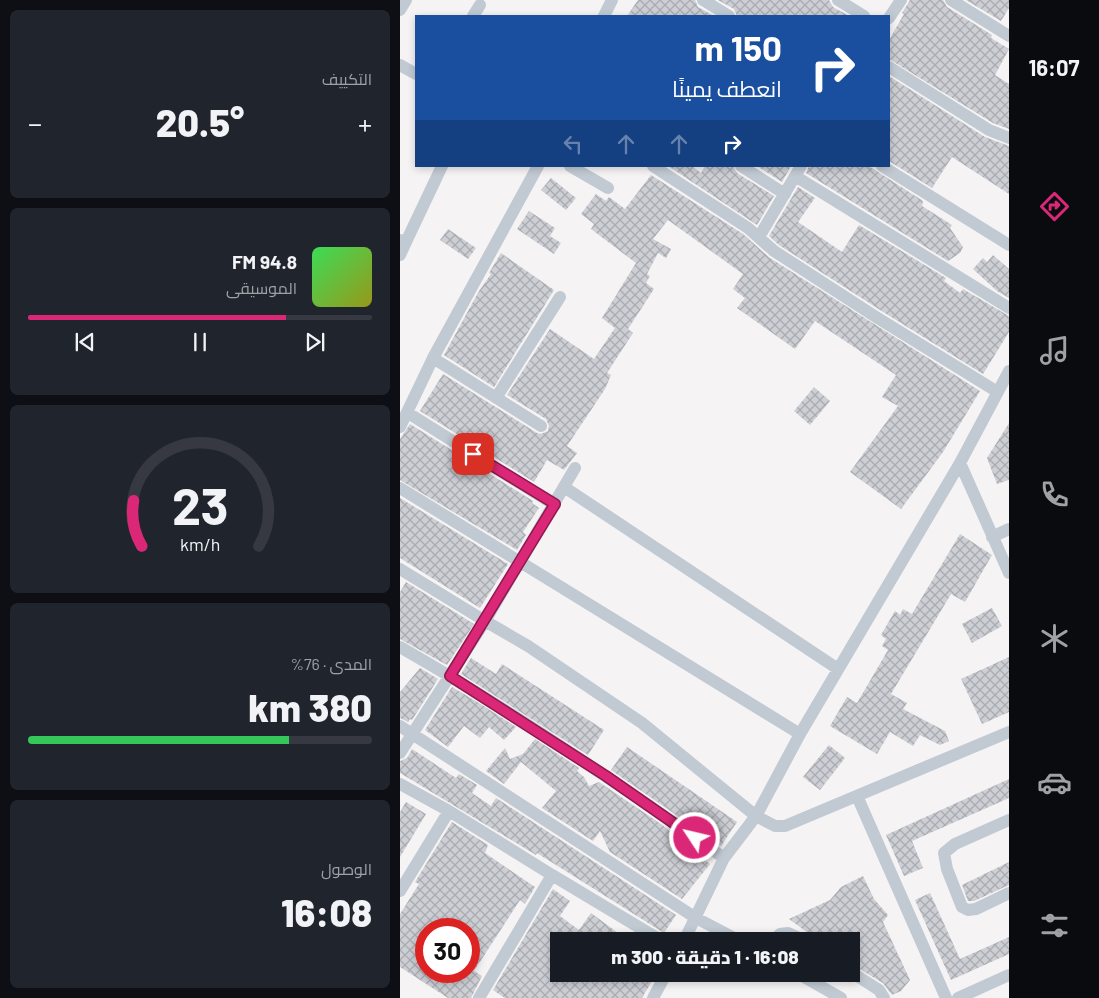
<!DOCTYPE html>
<html lang="ar">
<head>
<meta charset="utf-8">
<style>
	body { margin:0; font-family:Barlow,Cairo,sans-serif; background:#20242c; color:#f1f3f6; direction:rtl; height:100vh; display:flex; flex-direction:column; font-size:19px; white-space:nowrap }
	* { box-sizing:border-box; margin:0 }
	p { font-size:16px; color:#9ea1a6 }
	.icon { flex:none; width:28px; height:28px; fill:none; stroke:currentColor; stroke-width:2; stroke-linecap:round; stroke-linejoin:round }
	.map { position:relative; flex:1; overflow:hidden; direction:ltr }
	.panel { display:flex; flex-direction:column; gap:10px; padding:10px; background:#0d0f14; width:400px }
	.panel>* { flex:none }
	.top-card { position:absolute; left:15px; top:15px; width:475px; height:152px; border-radius:0px; box-shadow:0 2px 8px #0003; direction:rtl; background:#1a4fa0; color:#fff; overflow:hidden }
	.speed { position:absolute; left:15px; top:918px; display:flex; gap:10px; font-size:25px; font-weight:700; text-align:center }
	.speed>* { display:grid; place-content:center; width:65px; height:65px; border-radius:50%; background:#171b24; box-shadow:0 2px 8px #0003; line-height:1 }
	.speed .limit { border:8px solid #d22; background:#fff; color:#111 }
	.pin { position:absolute; display:grid; place-items:center; width:42px; height:42px; color:#fff; margin:-21px; border-radius:10px; box-shadow:0 2px 8px #0006 }
	.me { position:absolute; width:55px; margin:-28px; rotate:305deg; stroke-linejoin:round; filter:drop-shadow(0 0 4px #0008) }
	.turn { display:flex; align-items:center; gap:18px; height:105px; padding:0 25px; font-size:22px }
	.turn .icon { width:65px; height:65px; stroke-width:2.5 }
	.turn b { display:block; font-size:35px; line-height:42px }
	.lanes { display:flex; align-items:center; height:48px; padding:0 25px; background:#0003; justify-content:center; gap:25px; direction:ltr }
	.lanes .off { opacity:.35 }
	.big { font-size:38px; font-weight:800; line-height:1.1 }
	.panel .widget { flex:1; display:flex; flex-direction:column; justify-content:center; gap:8px; min-width:0; padding:0 18px; border-radius:8px; background:#20242c }
	.panel .dial { align-items:center; gap:0 }
	.dial svg { height:130px; overflow:visible; fill:none; stroke:#363941; stroke-width:7; stroke-linecap:round; text-anchor:middle }
	.dial text { fill:#f1f3f6; stroke:none }
	.song { display:flex; align-items:center; gap:15px }
	.cover { width:60px; height:60px; border-radius:8px; background:linear-gradient(135deg,hsl(130 70% 55%),hsl(60 70% 35%)) }
	.played { height:5px; border-radius:2px; background:linear-gradient(90deg,#db2777 75%,#363941 75%) }
	.keys { display:flex; justify-content:space-around; direction:ltr }
	.heat { display:flex; justify-content:space-between; align-items:center; font-size:28px; direction:ltr }
	.charge { height:8px; border-radius:4px; background:linear-gradient(90deg,#34c759 76%,#363941 0) }
	.trip { position:absolute; left:150px; top:932px; width:310px; height:50px; border-radius:0px; background:#171b24; box-shadow:0 2px 8px #0003; font-weight:800; line-height:50px; text-align:center; direction:rtl }
	main { display:flex; flex:1; min-height:0 }
	.tab-bar { display:flex; flex-direction:column; width:90px; justify-content:space-around; align-items:center; background:#090b0e; color:#9ea1a6 }
	.tab-bar .icon { width:35px; height:35px }
	.tab-bar .active { color:#db2777 }
	.tab-bar b { font-size:22px; color:#f1f3f6 }
	.map>svg:first-child { display:block }
	.building { fill:url(#building-cross-hatch); fill-rule:evenodd }
	.lines { fill:none; stroke-linecap:round; stroke-linejoin:round }
	.minor { stroke:#c1c9d2; stroke-width:12 }
	.route-casing { stroke:#8e194d; stroke-width:12 }
	.route { stroke:#db2777; stroke-width:9 }
</style>
</head>
<body>
<main>
<nav class="tab-bar">
<b>16:07</b>
<svg class="icon active" aria-label="directions" viewBox="0 0 24 24"><path d="M12 3l9 9-9 9-9-9zM9 14v-3h6M13 9l2 2-2 2"/></svg>
<svg class="icon" aria-label="music" viewBox="0 0 24 24"><path d="M9 18V5l10-2v13"/><circle cx="6" cy="18" r="3"/><circle cx="16" cy="16" r="3"/></svg>
<svg class="icon" aria-label="phone" viewBox="0 0 24 24"><path d="M5 4h4l2 5-3 2q2 4 5 5l2-3 5 2v4C11 20 4 13 5 4z"/></svg>
<svg class="icon" aria-label="climate" viewBox="0 0 24 24"><path d="M12 3v18M4 7l16 10M4 17L20 7"/></svg>
<svg class="icon" aria-label="car" viewBox="0 0 24 24"><path d="M5 17H2v-5l4-1 3-4h7l3 4 3 1v5h-3M9 17h6M6 11h13"/><circle cx="7" cy="17" r="2"/><circle cx="17" cy="17" r="2"/></svg>
<svg class="icon" aria-label="filters" viewBox="0 0 24 24"><path d="M4 7h16M4 17h16"/><circle cx="9" cy="7" r="2"/><circle cx="15" cy="17" r="2"/></svg>
</nav>
<div class="map">
<svg width="609" height="998" viewBox="0 0 609 998">
	<defs>
		<pattern id="building-cross-hatch" width="8" height="8" patternUnits="userSpaceOnUse" patternTransform="scale(1.25)"><rect width="8" height="8" fill="#cdcfd5"/><path d="M0 0l8 8M0 8l8-8" fill="none" stroke="#a8abb0"/></pattern>
	</defs>
	<rect width="100%" height="100%" fill="#f5f3f3"/>
	<path class="building" d="M238 0H295L298 7 314 16H227Z
		M318 0H429L433 7 449 16H337L334 9Z
		M510 0H543L547 7 592 35 591 38 609 49 595 75 609 84V129L593 123 489 59V40L504 14 502 13Z
		M566 0H609V8L601 21Z
		M489 76 585 137 609 146V194L552 157 532 188 489 161Z
		M268 166H292L301 173 305 166H333L337 173 374 196 357 225Z
		M357 166H391L382 182Z
		M409 166H469L523 201 522 206 552 225 550 228 563 247 560 253 548 261 406 173Z
		M251 175 343 234 370 258 580 391 543 452 501 509 450 472 498 406 482 397 496 375 415 321 395 349 337 308 345 298 333 289 343 274 268 220 253 239 271 249 266 258 258 253 247 274 250 276 246 283 254 289 228 329 233 333 207 373 211 375 205 389 167 446 177 453 164 470 147 460 134 482 20 411 43 374 137 433 141 434 148 431 149 426 146 419 107 395 150 329 194 359 215 328 202 318 236 263 191 229 194 224 181 214 196 194 206 201 209 197 225 209Z
		M151 178 176 198 166 210 141 190Z
		M398 187 415 198 398 222 442 252 459 225 546 278 544 281 560 293 563 289 609 316V332L583 374 480 310 379 245 369 236Z
		M129 211 155 228 150 236 161 243 154 254 117 229Z
		M48 229 76 248 68 259 40 240Z
		M101 253 154 290 94 387 44 355 79 291 91 274 89 273Z
		M593 255 609 269V298L597 291 573 269 583 258 587 262Z
		M414 387 430 401 410 425 394 411Z
		M609 423V480L597 484 587 458Z
		M10 424 133 501 132 503 139 508 123 532 126 535 117 550 0 480V439Z
		M0 498 108 564 80 608 0 558Z
		M560 534 592 555 565 602 551 594 491 694 507 703 503 709 545 731 549 741 540 745 520 735 513 746 490 732 477 754 430 726 447 697 457 703 488 650 482 646 486 639 481 635 495 611 500 615 503 609 512 614Z
		M6 582 74 624 47 665 0 639V592Z
		M592 608 602 626 572 643 562 624Z
		M609 657V712L582 724 561 679Z
		M71 658 96 674 102 664 204 730 188 755 61 674Z
		M20 668 38 679 12 720 10 719 8 722 0 718V692Z
		M52 687 79 703 116 727 104 740 89 727 80 738 64 726 48 747 25 730Z
		M135 739 179 768 177 771 184 777 189 786 199 782 261 824 310 864 282 899 210 852 200 831 193 841 142 808 156 791 121 762 104 784 86 771 105 748 110 759 123 754Z
		M429 745 445 758 420 790 403 777Z
		M227 747 337 822 321 846 211 770Z
		M12 749 56 778 59 774 77 785 72 793 91 806 96 798 276 915 264 933 137 853 136 855 0 773V761L7 758Z
		M609 779V798L512 841 523 868 504 876 486 835Z
		M6 802 26 814 0 857V812Z
		M52 822 88 845 85 853 135 887 125 904 120 900 74 971 82 976 71 998H48L0 967V914L19 884 15 882ZM26 929H69V971H56L51 982 35 971H26Z
		M609 862V885L574 901H568L562 885Z
		M463 876 474 899 488 915 483 922 510 980 501 991 492 995 483 983 451 964V941H419L389 919 430 900 441 887Z
		M153 889 170 901 160 916 179 930 191 913 229 941H159V974H256L242 998H105L93 990Z
		M530 893 560 959 609 937V954L551 980 515 900Z"/>
	<g class="lines">
		<path class="minor" d="M303 0 329 16
			M438 0 464 16
			M551 0 609 36
			M0 10 6 0
			M73 16 80 5
			M204 16 212 0
			M489 18 501 0
			M0 65 16 74
			M489 67 589 130 609 138
			M170 166 208 188
			M253 166 348 228 374 251 476 317 596 391
			M341 166 385 194
			M482 166 609 245
			M395 176 609 308
			M359 237 401 166
			M0 240 6 242 42 166
			M0 255 6 242
			M33 358 141 426
			M609 371 560 463 400 734 356 816 375 826H385L609 732
			M96 398 160 297
			M8 413 155 505
			M0 427 33 358 138 166
			M560 463 609 573
			M164 487 438 669
			M0 488 400 734
			M592 537 609 529
			M0 569 85 621 175 468
			M0 647C112 711 219 784 324 858
			M0 726 296 918 340 941
			M0 753 85 621 128 646 242 723 356 816 324 858 284 941
			M0 784 49 811 0 891
			M457 796 546 998
			M49 811 152 875
			M609 820 555 844 544 853 547 869 562 907 568 910 576 909 609 893
			M374 941 380 934 388 933 405 941
			M451 972 479 990 484 998
			M399 974 441 998
			M79 998 152 875 262 941
			M253 998 266 974
			M558 998 609 975"/>
	</g>
	<g class="lines">
		<g class="route-casing">
			<path id="route" d="M73 454 155 504 50 676 206 776 295 838"/>
		</g>
		<use href="#route" class="route"/>
	</g>
</svg>
<div class="speed"><div class="limit">30</div></div>
<div class="pin" style="left:73px;top:454px;background:#d93025"><svg class="icon" aria-label="arrive" viewBox="0 0 24 24"><path d="M6 21V4h12l-3 4 3 4H6"/></svg></div>
<svg class="me" style="left:295px;top:838px" viewBox="-20 -20 40 40"><circle r="17" fill="#db2777" stroke="#fff" stroke-width="3"/><path d="M0-11L8 9 0 5-8 9z" fill="#fff"/></svg>
<div class="trip">16:08 · 1 دقيقة · 300 m</div>
<div class="top-card">
<div class="turn"><svg class="icon" aria-label="right" viewBox="0 0 24 24"><path d="M7 20v-9h11M14 6l5 5-5 5"/></svg><div><b>150 m</b>انعطف يمينًا</div></div>
<div class="lanes"><svg class="icon off" aria-label="left" viewBox="0 0 24 24"><path d="M17 20v-9H6M10 6l-5 5 5 5"/></svg><svg class="icon off" aria-label="ahead" viewBox="0 0 24 24"><path d="M12 20V5M6 11l6-6 6 6"/></svg><svg class="icon off" aria-label="ahead" viewBox="0 0 24 24"><path d="M12 20V5M6 11l6-6 6 6"/></svg><svg class="icon" aria-label="right" viewBox="0 0 24 24"><path d="M7 20v-9h11M14 6l5 5-5 5"/></svg></div>
</div>
</div>
<section class="panel">
<div class="widget"><p>التكييف</p>
<div class="heat"><a>−</a><b class="big">20.5°</b><a>+</a></div>
</div>
<div class="widget">
<div class="song"><i class="cover"></i><div><b>94.8 FM</b><p>الموسيقى</p></div></div>
<div class="played"></div>
<div class="keys"><svg class="icon" aria-label="previous" viewBox="0 0 24 24"><path d="M18 5L8 12l10 7zM5 5v14"/></svg><svg class="icon" aria-label="pause" viewBox="0 0 24 24"><path d="M8 5v14M16 5v14"/></svg><svg class="icon" aria-label="next" viewBox="0 0 24 24"><path d="M6 5l10 7-10 7zM19 5v14"/></svg></div>
</div>
<div class="widget dial"><svg viewBox="0 0 100 80">
<path d="M14 69A42 42 0 1 1 86 69"/>
<path d="M14 69A42 42 0 0 1 9 41" stroke="#db2777"/>
<text x="50" y="56" font-size="32" font-weight="700">23</text>
<text x="50" y="72" font-size="11">km/h</text>
</svg></div>
<div class="widget"><p>المدى · 76%</p><b class="big">380 km</b><div class="charge"></div></div>
<div class="widget"><p>الوصول</p><b class="big">16:08</b></div>
</section>
</main>
</body>
</html>
